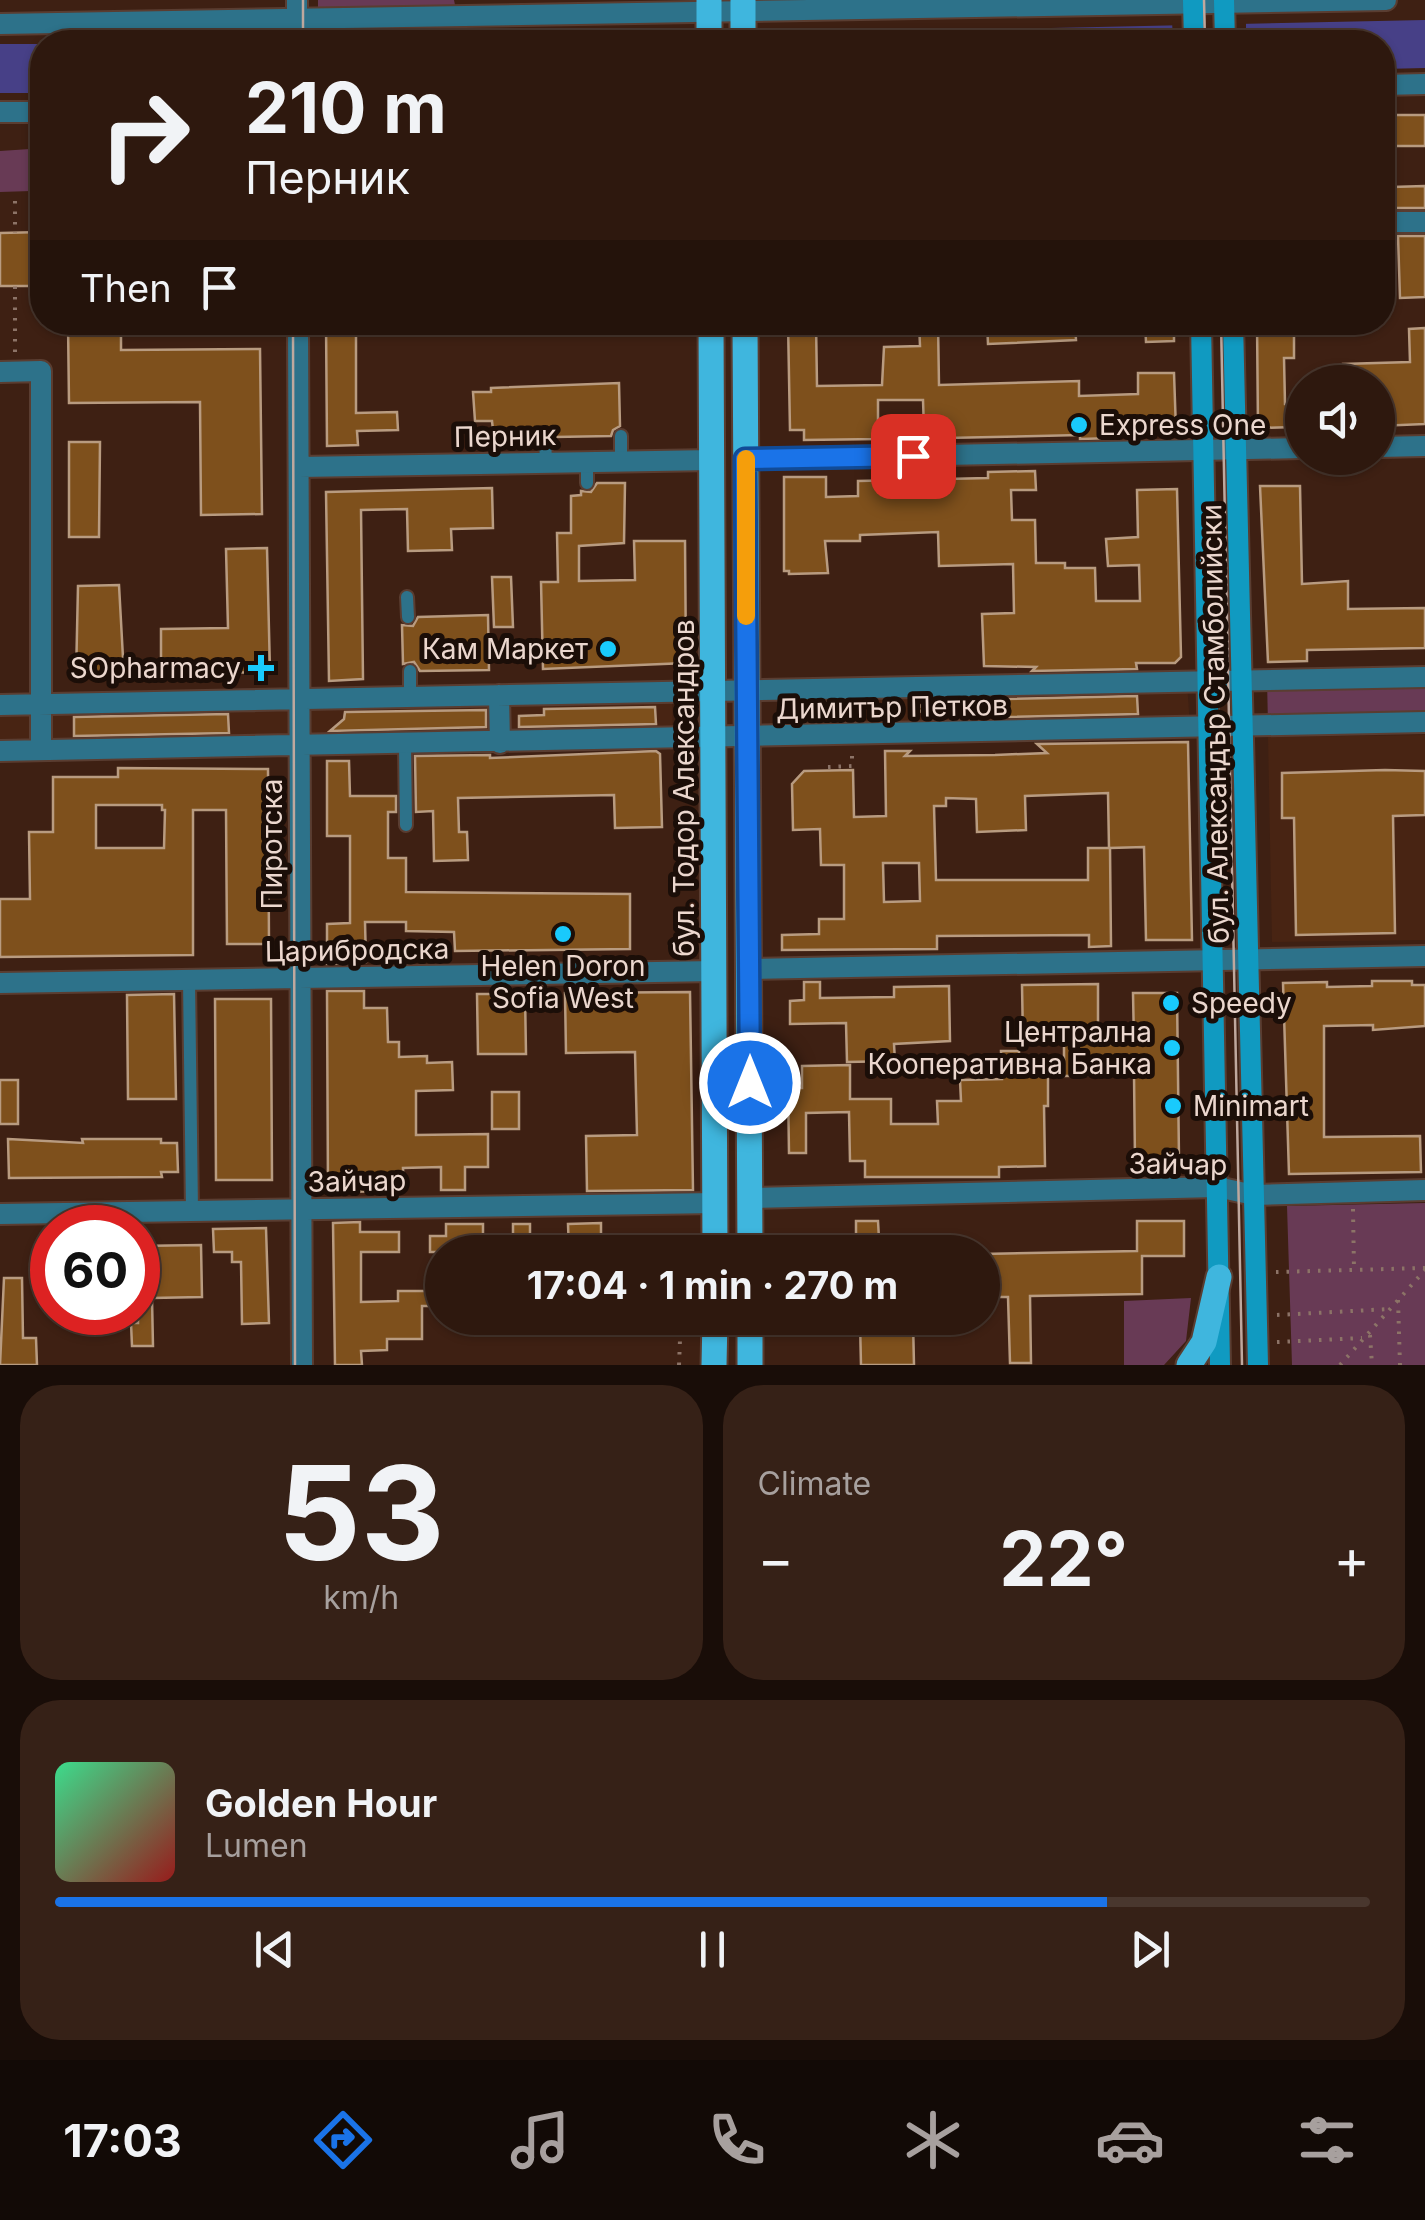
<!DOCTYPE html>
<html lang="en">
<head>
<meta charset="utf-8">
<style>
	body { margin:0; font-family:Inter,sans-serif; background:#362117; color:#f1f3f6; height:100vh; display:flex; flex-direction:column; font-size:38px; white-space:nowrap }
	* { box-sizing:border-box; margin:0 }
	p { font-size:32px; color:#a7a09e }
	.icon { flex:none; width:55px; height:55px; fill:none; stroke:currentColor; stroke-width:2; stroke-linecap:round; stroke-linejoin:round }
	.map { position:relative; height:1365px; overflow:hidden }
	.side { display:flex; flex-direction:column; gap:20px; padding:20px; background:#190d08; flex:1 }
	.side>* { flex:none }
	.banner { position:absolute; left:30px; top:30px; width:1365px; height:305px; border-radius:40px; box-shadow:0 2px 8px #0004,0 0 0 2px #49372e; background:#2e180e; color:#f1f3f6; overflow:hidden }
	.fabs { position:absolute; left:1285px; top:365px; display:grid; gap:20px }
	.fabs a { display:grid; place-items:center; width:110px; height:110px; border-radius:50%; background:#2e180e; box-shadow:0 2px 8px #0004,0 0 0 2px #49372e; font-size:50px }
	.speed { position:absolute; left:30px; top:1205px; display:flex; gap:20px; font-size:50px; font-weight:700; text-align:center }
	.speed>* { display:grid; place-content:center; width:130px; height:130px; border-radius:50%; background:#2e180e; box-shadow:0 2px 8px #0004,0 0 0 2px #49372e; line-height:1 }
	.speed .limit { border:15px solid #d22; background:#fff; color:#111 }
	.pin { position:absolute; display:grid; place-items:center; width:85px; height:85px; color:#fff; margin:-42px; border-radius:20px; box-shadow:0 5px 15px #0006 }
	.me { position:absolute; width:110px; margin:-55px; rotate:0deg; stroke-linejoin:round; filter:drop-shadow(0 0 8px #0008) }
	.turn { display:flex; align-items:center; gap:35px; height:210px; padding:0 50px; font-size:45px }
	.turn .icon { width:130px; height:130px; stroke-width:2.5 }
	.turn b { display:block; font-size:70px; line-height:85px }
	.then { display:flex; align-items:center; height:95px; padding:0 50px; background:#0003; gap:20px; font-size:38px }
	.big { font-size:75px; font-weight:700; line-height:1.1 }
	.side .widget { flex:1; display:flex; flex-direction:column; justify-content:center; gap:15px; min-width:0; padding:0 35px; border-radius:40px; background:#362117 }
	.side .dial { align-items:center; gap:0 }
	.dial b { font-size:130px; line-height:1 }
	.song { display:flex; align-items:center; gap:30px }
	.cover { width:120px; height:120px; border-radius:15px; background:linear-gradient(135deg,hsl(150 70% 55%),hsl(0 70% 35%)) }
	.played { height:10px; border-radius:5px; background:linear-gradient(90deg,#1a73e8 80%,#49372e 80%) }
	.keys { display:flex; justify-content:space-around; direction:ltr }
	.heat { display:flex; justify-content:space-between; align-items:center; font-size:55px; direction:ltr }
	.side .tiles { flex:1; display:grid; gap:20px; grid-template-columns:1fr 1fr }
	.widget:last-child { grid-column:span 2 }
	.trip { position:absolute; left:425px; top:1235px; width:575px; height:100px; border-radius:50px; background:#2e180e; box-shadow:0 2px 8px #0004,0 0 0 2px #49372e; font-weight:700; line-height:100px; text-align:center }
	.dock { display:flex; height:160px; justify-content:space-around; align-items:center; background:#120a06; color:#a7a09e }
	.dock .icon { width:70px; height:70px }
	.dock .selected { color:#1a73e8 }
	.dock b { font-size:45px; color:#f1f3f6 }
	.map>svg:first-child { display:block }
	.built { fill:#482413 }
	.green { fill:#683a55 }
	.water { fill:#474087 }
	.pier { fill:#3e2013 }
	.building { fill:#7e501c; stroke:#b89b80; stroke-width:2.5; fill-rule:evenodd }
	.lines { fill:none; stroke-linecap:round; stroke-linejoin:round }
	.lane-casing { stroke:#5a3d31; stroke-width:16 }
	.street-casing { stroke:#5a3d31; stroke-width:24 }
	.secondary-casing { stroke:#5a3d31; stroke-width:24 }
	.primary-casing { stroke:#5a3d31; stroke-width:29 }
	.path { stroke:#8c7367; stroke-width:4; stroke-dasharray:2.5 8; stroke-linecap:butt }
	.lane { stroke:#2d728a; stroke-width:12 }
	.street { stroke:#2d728a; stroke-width:20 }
	.secondary { stroke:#109ac1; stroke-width:20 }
	.primary { stroke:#3fb6de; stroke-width:25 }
	.tram { stroke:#bfa89e; stroke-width:2.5 }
	.route-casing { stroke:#114b97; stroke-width:25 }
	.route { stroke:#1a73e8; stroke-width:18 }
	.slow { stroke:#f59e0b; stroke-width:18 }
	.poi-dot { fill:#19cafc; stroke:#1b0e08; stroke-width:4 }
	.labels { text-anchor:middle; stroke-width:10; stroke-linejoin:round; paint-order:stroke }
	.poi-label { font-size:28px; fill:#ebd7ce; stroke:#1b0e08; text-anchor:start }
	.street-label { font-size:28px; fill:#ebd7ce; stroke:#1b0e08 }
</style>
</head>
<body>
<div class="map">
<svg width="1425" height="1365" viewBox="0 0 1425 1365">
	<rect width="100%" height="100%" fill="#3e2013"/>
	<path class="built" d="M1187 682 1190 727 780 737 779 691Z
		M672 696 673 733 0 747V711Z
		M1425 735V940L1272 942 1268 737Z"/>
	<path class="green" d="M318 0H454L455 5 318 8Z
		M30 149 31 191 0 192V151Z
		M1425 677V722L1268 725 1267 680Z
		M1425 1203V1365H1292L1287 1206Z
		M1191 1298 1186 1341 1164 1365H1124V1301Z"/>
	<path class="water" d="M1425 20V68L1383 69 1382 42H139L677 36Z
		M0 44H42V93H0Z"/>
	<path class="pier" d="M1246 18V42H1173L1172 20Z"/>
	<path class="building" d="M1382 115H1425V146H1390V143H1382Z
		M1425 186V208H1392V187Z
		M42 232V286H0V233Z
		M1398 236H1425V297L1400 298Z
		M68 322H121V350L260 349 262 514 201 515 200 402 69 403Z
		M326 322H356V413L397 412 398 430 357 431 358 445 327 446Z
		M788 322H816L817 386 882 385 884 347 920 346 919 322H938L939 385 1079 381V396L1138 394V373H1174L1176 430 1121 431 1115 438 1080 439V435L946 438V429L924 430 923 400H878V439L804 440V430H790Z
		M987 322H1075L1076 340 988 344Z
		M1145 322H1174V341L1146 342Z
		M1257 322H1294V358H1284L1285 404H1294V427L1258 428Z
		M1425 328V424L1378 426V382H1343V364L1410 362 1409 329Z
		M619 383 620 426 613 430 611 436 555 437 553 431 546 427 539 429 535 438 494 439 492 421H475L473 392H491V388Z
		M69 442H100L99 537H69Z
		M1035 471 1036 490H1011L1012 520H1035L1036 563H1065V568H1095L1096 601H1140L1139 565 1108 566 1106 539 1138 537 1137 490 1177 489 1181 657 1175 663H1136L1137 669 1032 671 1036 667 984 666 982 614 1014 613 1013 564 939 566 938 532 860 535V541H825L828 573 789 574V571H784V477H826V497L858 496V481L988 478V472Z
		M597 483H625L624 543 579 546V581L635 580 634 541H685L686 663 543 669 541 582H558L557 533H571V496L581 495V491L591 492Z
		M1260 486H1300L1302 584 1348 581V609L1425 608V648L1307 650V661L1268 662Z
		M492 488 493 528 451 529 452 550 408 551 407 509 361 510 363 679 329 681 326 492Z
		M267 548 270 672 161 674V629L228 628 226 549Z
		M492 577H511L513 627H494Z
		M119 585 124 676 76 677 78 586Z
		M488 615 489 670 420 671 414 662 403 664 402 625 413 626 418 617Z
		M1137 696 1138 714 1009 717 1001 710 994 717H982L974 710 967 718H955L947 710 940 718H928L918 709 925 701 941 700 947 706 952 700H967L974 706 980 700 994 699 1001 705 1006 699Z
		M848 702V719L785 721 784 703Z
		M655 707 656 724 519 727V716L544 715V709Z
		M486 710V727L330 731 344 719 345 712Z
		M228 714 229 733 74 736V717Z
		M1188 742 1192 940H1146L1144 847 1110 848 1111 946 1089 947V935L937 936V949L782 950V935L819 934V919H844V865H821L820 829 793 830 792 784 804 771 853 770 854 817 886 816 885 751H910L905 756 995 755 1047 753 1037 744ZM1108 793 1109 848H1088V880H936L934 806H946V798L976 799 977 832 1026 830 1025 796ZM883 863H919L920 901 884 902Z
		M656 751 660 754 662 827 615 828 614 795 458 798 459 832H467L468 860 434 861 433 811 416 812 415 756 490 755V758Z
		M327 761H349L350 796H396V812H388V858H406V892L630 894V949L455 951 454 932 406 931V922H365L366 962 327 964V924L350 923V836H327Z
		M118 768 268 769 269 944H227L226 810H193V955L0 957V899H30L29 832H53V777H118ZM96 805H162V810H165L164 848H96Z
		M1385 770 1425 771V815L1393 816 1395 933 1296 935 1294 818H1282V773Z
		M1372 981H1412V985H1425V1026L1373 1030V1025L1324 1026V1137L1420 1136 1421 1172 1289 1174 1283 983 1327 982V987L1372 986Z
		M804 982H820V998L894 997V987L949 986 950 1041 894 1044 895 1061 847 1062 846 1023 790 1024V1001L804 1000Z
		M1098 984V1044H1134L1133 993H1177L1179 1159 1135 1160 1134 1075 1064 1076V1038L1023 1039 1022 985Z
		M327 991H364V1008H387L388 1042H399V1057L427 1056V1063L452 1062 453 1090 416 1091V1135L488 1134V1167H465V1190H441V1167L403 1168 404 1191 328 1192Z
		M690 992 693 1190 587 1191 586 1136 637 1135 635 1052 566 1053 565 993Z
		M174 994 176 1099H128L127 995Z
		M477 994H525L526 1054H478Z
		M215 999H271L272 1180H216Z
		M1001 1051H1019V1077L1048 1076V1106H1044L1045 1166 999 1167V1177H865V1161H850L849 1112 806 1113V1153H789L788 1088H802V1066L850 1065V1099H891V1124H938L937 1101H961L960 1080 1002 1079Z
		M0 1080H18V1124H0Z
		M492 1092H519V1129H492Z
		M8 1139 83 1143 82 1139H161V1143H177L178 1172H161L162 1177 9 1178Z
		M856 1221H878L879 1239H856Z
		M1137 1221H1184V1256H1142V1294L1030 1296 1031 1363H1010L1008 1297H982V1254L1137 1251Z
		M360 1222V1232H399V1252H361V1302L398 1301V1291H442V1306H422V1339H387V1350L361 1351 362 1365H335L333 1223Z
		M601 1223V1252H569L568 1224Z
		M446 1224H483V1252H430V1236H446Z
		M513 1224H530V1252H513Z
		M266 1228 269 1323 242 1324 241 1262H232V1252H214L213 1229Z
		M201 1245 202 1297 152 1298 153 1346H132L131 1323H138V1246Z
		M4 1278H22L23 1338H36L37 1365H0Z
		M913 1321 914 1365H861L860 1322Z"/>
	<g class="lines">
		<g class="lane-casing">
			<path id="lane" d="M621 436V461
				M545 437 546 463
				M587 462V483
				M407 597 408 617
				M410 671V696
				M405 745 406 825
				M189 980 192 1211"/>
		</g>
		<g class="street-casing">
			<path id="street" d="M0 24 1386 0
				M297 42V0
				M1382 85 1425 84
				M0 112H42
				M1382 222H1425
				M298 322 302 1365
				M0 372 41 371V750
				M1378 447 1425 446
				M745 459 1302 448
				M299 467 713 460
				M499 695 500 743
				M0 705 1425 677
				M0 751 1425 722
				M750 969 1425 956
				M0 983 715 971
				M750 1198 1217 1187 1254 1195 1425 1190
				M0 1214 716 1203"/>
		</g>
		<g class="secondary-casing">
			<path id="secondary" d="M1193 0 1194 42
				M1224 0 1225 42
				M1201 322 1220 1365
				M1233 322 1258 1365"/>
		</g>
		<g class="primary-casing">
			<path id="primary" d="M709 0V42
				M743 0V42
				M711 322 715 1252
				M745 322 750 1252
				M714 1365 715 1318
				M750 1365V1318
				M1189 1365 1204 1342 1219 1277"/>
		</g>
		<path class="path" d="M15 201V233
			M153 322 277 324
			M15 352V286
			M828 767 852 766V755
			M1353 1209 1354 1269
			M1276 1272 1425 1268
			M1398 1300 1400 1365
			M1277 1315 1390 1309
			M683 1318V1322L694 1323
			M1370 1335 1372 1365
			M1277 1342 1362 1338
			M679 1365 680 1340
			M1340 1365 1425 1270"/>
		<use href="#lane" class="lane"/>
		<use href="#street" class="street"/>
		<use href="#secondary" class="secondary"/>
		<use href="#primary" class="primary"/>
		<path class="tram" d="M303 0V42
			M1204 0 1205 42
			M293 322 295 1365
			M1221 322 1242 1365"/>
	</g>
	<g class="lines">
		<g class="route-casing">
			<path id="route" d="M750 1083 745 459 913 456"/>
		</g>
		<use href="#route" class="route"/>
		<path class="slow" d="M746 459V616"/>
	</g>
	<g class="poi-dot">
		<circle cx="1079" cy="425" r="10"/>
		<circle cx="608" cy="649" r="10"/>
		<path d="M256 653h10v10h10v10h-10v10h-10v-10h-10v-10h10z"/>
		<circle cx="563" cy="934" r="10"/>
		<circle cx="1171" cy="1003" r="10"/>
		<circle cx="1172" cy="1048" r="10"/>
		<circle cx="1173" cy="1106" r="10"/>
	</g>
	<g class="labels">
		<g class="poi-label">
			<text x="1099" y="435">Express One</text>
			<text x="588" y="659" text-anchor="end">Кам Маркет</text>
			<text x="241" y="678" text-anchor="end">SOpharmacy</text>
			<text x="563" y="976" text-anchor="middle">Helen Doron<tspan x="563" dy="32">Sofia West</tspan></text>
			<text x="1191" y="1013">Speedy</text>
			<text x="1152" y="1042" text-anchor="end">Централна<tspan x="1152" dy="32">Кооперативна Банка</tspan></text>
			<text x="1193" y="1116">Minimart</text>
		</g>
		<g class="street-label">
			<text transform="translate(505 436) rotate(-1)" y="10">Перник</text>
			<text transform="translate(892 707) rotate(-1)" y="10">Димитър Петков</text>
			<text transform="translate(1215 724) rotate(-91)" y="10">бул. Александър Стамболийски</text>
			<text transform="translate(684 788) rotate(-90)" y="10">бул. Тодор Александров</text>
			<text transform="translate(272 844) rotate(-90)" y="10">Пиротска</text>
			<text transform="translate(357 950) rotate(-1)" y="10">Царибродска</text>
			<text transform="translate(1178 1164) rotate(1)" y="10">Зайчар</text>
			<text transform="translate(357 1181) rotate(-1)" y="10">Зайчар</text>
		</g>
	</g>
</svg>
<div class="fabs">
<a><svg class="icon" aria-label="sound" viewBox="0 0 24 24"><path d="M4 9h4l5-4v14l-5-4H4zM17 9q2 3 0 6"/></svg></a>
</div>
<div class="speed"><div class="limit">60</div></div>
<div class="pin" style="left:913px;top:456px;background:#d93025"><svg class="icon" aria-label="arrive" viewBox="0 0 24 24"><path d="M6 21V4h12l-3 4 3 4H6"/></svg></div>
<svg class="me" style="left:750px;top:1083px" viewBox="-20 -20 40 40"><circle r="17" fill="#1a73e8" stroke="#fff" stroke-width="3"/><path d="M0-11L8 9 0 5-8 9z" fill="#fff"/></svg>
<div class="trip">17:04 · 1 min · 270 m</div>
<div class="banner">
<div class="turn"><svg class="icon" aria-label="right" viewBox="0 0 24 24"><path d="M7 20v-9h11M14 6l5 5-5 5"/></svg><div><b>210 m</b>Перник</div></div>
<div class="then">Then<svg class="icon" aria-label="arrive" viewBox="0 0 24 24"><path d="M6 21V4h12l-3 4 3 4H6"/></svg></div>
</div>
</div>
<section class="side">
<div class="tiles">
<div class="widget dial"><b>53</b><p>km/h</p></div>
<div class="widget"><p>Climate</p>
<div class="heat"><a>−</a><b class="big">22°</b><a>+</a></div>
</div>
<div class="widget">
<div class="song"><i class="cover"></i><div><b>Golden Hour</b><p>Lumen</p></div></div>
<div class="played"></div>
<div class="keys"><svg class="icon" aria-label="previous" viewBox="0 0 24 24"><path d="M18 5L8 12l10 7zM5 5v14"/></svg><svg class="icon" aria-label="pause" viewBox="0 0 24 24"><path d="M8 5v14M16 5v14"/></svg><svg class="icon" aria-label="next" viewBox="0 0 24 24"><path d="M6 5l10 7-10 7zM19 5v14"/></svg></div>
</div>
</div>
</section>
<nav class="dock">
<b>17:03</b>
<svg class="icon selected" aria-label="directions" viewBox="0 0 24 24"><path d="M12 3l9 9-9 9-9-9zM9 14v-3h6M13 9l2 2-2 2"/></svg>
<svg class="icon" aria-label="music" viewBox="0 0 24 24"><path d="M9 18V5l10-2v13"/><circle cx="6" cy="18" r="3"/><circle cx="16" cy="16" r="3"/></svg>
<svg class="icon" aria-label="phone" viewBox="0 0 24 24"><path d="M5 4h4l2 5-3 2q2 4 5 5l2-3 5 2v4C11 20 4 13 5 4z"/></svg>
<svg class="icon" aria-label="climate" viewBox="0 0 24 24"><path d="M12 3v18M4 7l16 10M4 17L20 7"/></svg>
<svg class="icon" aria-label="car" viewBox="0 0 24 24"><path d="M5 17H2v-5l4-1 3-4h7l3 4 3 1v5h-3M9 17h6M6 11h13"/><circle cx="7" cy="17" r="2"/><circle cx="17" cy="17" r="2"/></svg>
<svg class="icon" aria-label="filters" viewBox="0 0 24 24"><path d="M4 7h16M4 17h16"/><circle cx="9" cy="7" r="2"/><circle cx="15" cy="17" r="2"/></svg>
</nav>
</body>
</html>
